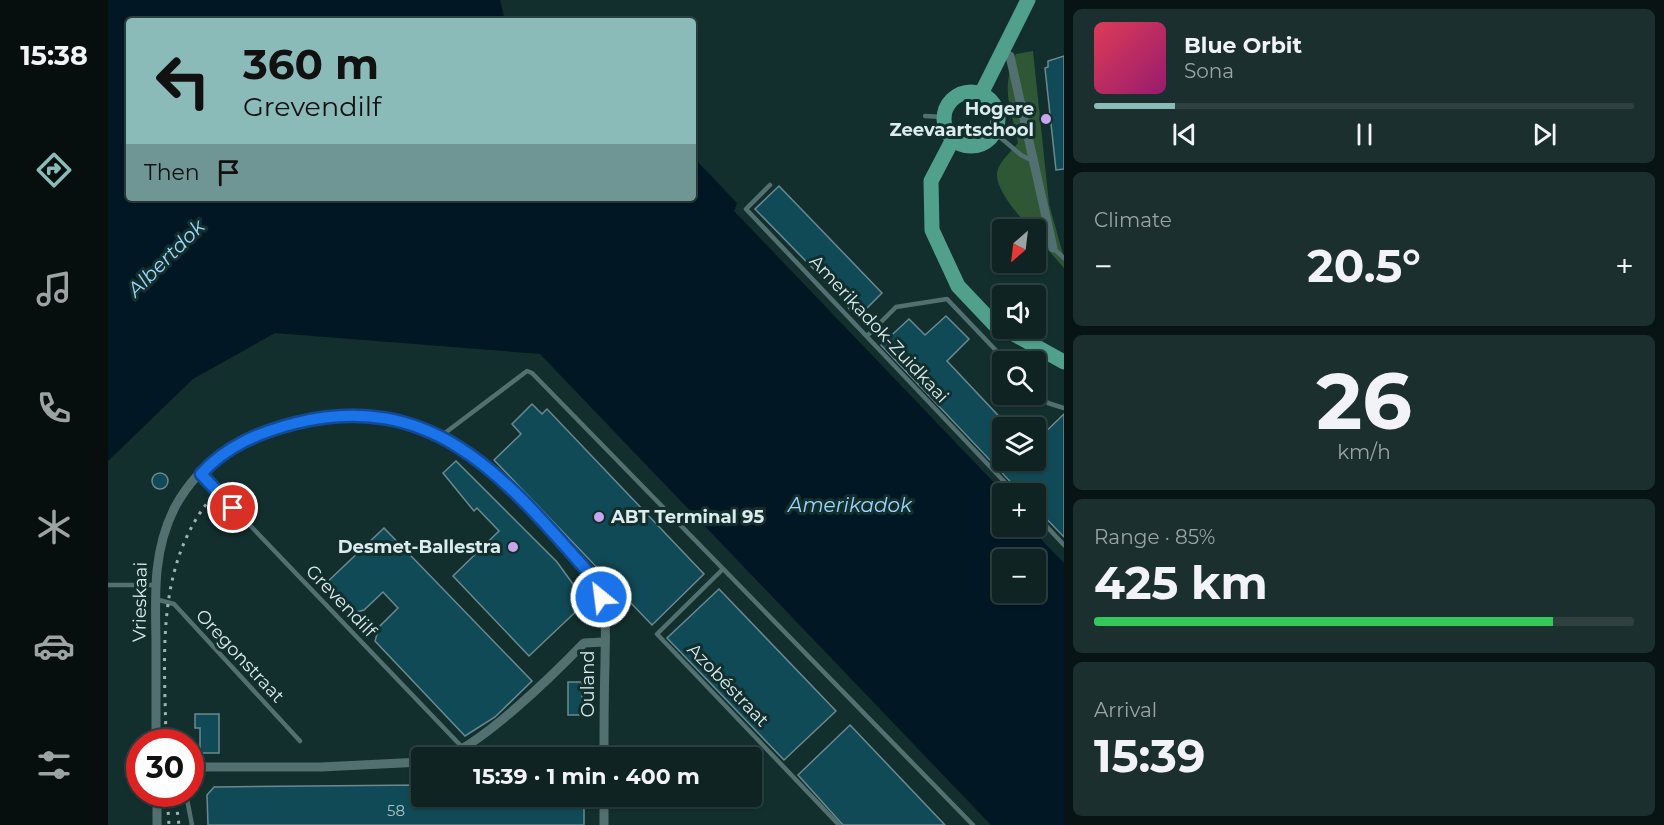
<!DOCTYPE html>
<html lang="en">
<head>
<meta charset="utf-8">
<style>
	body { margin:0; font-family:Montserrat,sans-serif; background:#1c2f2f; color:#f1f3f6; height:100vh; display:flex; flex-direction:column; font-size:22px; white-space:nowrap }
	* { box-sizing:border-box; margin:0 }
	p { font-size:20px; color:#9ba4a5 }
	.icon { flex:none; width:33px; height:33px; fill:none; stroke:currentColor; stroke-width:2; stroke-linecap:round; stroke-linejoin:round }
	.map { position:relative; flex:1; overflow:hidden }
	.sheet { display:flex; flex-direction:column; gap:9px; padding:9px; background:#081313; width:600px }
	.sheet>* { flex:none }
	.hud { position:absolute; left:18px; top:18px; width:570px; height:183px; border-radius:6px; box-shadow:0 2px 4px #0004,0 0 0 2px #2e4040; background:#8bbbb9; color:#111; overflow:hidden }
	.needle { width:39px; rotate:208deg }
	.fabs { position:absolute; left:884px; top:219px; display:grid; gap:12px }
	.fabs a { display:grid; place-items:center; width:54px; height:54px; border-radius:6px; background:#0e2322; box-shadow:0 2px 4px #0004,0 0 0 2px #2e4040; font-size:30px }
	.speed { position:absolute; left:18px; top:729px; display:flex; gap:12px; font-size:30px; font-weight:700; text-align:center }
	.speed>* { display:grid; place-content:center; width:78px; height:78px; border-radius:50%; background:#0e2322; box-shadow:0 2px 4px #0004,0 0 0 2px #2e4040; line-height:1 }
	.speed .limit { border:9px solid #d22; background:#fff; color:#111 }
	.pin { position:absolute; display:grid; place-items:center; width:51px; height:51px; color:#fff; margin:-26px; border:3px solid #fff; border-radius:50%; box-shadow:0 2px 6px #0007 }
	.me { position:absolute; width:66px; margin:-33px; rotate:331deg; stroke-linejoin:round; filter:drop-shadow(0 0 4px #0008) }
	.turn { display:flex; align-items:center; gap:21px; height:126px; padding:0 18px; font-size:27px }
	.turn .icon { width:78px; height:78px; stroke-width:2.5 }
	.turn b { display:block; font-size:42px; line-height:51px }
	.then { display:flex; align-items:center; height:57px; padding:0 18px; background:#0003; gap:12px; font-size:22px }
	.big { font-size:45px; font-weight:700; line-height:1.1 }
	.sheet .card { flex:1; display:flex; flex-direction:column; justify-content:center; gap:9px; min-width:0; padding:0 21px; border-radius:9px; background:#1c2f2f }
	.sheet .dial { align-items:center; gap:0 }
	.dial b { font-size:78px; line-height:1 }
	.song { display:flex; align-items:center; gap:18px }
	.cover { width:72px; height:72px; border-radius:9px; background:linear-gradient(135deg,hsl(350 70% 55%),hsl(320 70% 35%)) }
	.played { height:6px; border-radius:3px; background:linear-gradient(90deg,#8bbbb9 15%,#2e4040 15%) }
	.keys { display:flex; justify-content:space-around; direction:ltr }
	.heat { display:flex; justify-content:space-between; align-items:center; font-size:33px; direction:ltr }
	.charge { height:9px; border-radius:4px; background:linear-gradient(90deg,#34c759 85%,#2e4040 0) }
	.trip { position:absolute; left:303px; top:747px; width:351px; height:60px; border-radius:6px; background:#0e2322; box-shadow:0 2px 4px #0004,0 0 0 2px #2e4040; font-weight:700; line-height:60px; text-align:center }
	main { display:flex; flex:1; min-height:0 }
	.menu { display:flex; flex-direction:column; width:108px; justify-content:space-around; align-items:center; background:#060e0e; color:#9ba4a5 }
	.menu .icon { width:42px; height:42px }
	.menu .on { color:#8bbbb9 }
	.menu b { font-size:27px; color:#f1f3f6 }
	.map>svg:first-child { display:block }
	.green { fill:#2f5735 }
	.water { fill:#011724; fill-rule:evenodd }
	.building { fill:#104a56; stroke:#6c8990; stroke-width:1.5 }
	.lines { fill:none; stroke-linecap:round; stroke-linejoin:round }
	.lane { stroke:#52706f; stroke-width:4.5 }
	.street { stroke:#52706f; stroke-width:9 }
	.primary { stroke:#51a08c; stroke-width:15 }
	.rail { stroke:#9fb3b3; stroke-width:3; stroke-dasharray:3 6; stroke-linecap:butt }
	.route-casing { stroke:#114b97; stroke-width:15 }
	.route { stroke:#1a73e8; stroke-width:10 }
	.poi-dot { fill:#c8a6ef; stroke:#122f2e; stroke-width:2 }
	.labels { text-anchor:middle; stroke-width:6; stroke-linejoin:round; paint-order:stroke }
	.number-label { font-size:15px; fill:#a9c4c6 }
	.poi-label { font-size:18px; font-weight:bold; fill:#dcecec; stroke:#122f2e; text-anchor:end }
	.street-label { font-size:18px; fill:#dcecec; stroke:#122f2e }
	.water-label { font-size:20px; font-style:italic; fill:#9ed6fc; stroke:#122f2e }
</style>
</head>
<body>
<main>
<nav class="menu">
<b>15:38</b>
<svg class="icon on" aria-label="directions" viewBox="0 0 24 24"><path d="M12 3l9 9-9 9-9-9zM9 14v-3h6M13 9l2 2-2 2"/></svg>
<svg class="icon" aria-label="music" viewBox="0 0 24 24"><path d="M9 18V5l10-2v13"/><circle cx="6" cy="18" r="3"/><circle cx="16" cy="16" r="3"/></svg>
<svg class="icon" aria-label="phone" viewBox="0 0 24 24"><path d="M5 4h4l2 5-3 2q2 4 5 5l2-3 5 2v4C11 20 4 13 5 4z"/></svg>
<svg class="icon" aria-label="climate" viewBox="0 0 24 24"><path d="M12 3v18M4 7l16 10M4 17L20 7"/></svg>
<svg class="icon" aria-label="car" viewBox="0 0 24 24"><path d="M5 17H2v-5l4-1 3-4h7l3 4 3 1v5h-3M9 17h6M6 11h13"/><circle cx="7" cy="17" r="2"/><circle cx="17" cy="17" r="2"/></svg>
<svg class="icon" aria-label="filters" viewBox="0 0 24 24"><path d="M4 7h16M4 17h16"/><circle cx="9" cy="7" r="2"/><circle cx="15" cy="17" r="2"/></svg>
</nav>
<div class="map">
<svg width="956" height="825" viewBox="0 0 956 825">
	<rect width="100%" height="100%" fill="#122f2e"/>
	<path class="green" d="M925 51 941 204 956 258V268L927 235V230L923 229C913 218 883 186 890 169 893 160 904 151 910 143 903 105 892 91 908 54Z"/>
	<path class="water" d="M0 0H392L397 21H21V198H585V164L589 161 629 203 626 211 896 493 892 497 894 526 921 527 956 563V825H883L432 354 167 333 85 379 0 461ZM894 560H927V592H894Z"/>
	<path class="building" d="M956 56V169L948 170 937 68 940 67V61Z
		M671 186 774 293 751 316 742 310 731 295 647 209Z
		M838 316 861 339 839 361 902 428H894V460H927V442L956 414V537L927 507V494H914L773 345 801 319 817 335Z
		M424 404 434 414 439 409 596 574 544 625 386 460 413 434 404 424Z
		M348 461 449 562 478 602 421 656 345 576 391 531 369 508 366 511 335 473Z
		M44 481a8 8 0 1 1 16 0a8 8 0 1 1-16 0Z
		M276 528 424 681 387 717 357 736 267 641 271 627 290 608 275 592 256 610 241 614 215 586Z
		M611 589 728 711 676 760 559 638Z
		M460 682H474V715H460Z
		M87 714H111V753H92V728H87Z
		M742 725 837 825H735L690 775Z
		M314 785V796H476V825H100L99 795 106 787Z"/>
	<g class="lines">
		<path class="lane" d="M817 116 836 117
			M886 132 913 155 923 160
			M662 185 638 209 908 494
			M945 248 956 258
			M759 336 788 307 839 299 899 362
			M927 390 940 403 956 408
			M333 436 419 371 424 373 865 825
			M93 474 355 748
			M927 514 956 545
			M615 569 549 634 731 825
			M0 585H47
			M47 599 66 604 192 741
			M78 794 84 825"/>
		<path class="street" d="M902 56 945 248
			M48 742C48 708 48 674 48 640 47 593 45 550 67 507 117 413 257 392 344 442 379 462 406 493 434 522 447 536 484 569 490 585 500 610 497 638 497 664 496 695 496 726 496 758
			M333 758C371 748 447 673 476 643L497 642
			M82 767H213L314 762
			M49 794V825
			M496 825V796"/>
		<path class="primary" d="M836 119a27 27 0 1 1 54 0a27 27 0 1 1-54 0Z
			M873 94 920 0
			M845 139 823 181 824 230 850 286 886 324 894 328
			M895 328 956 362"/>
		<path class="rail" d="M58 742C57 658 46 568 103 498
			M59 794 61 825
			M67 794 71 825"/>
	</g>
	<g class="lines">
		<g class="route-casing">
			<path id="route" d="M125 508 93 474C118 446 152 432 188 423 332 388 404 487 490 583L493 597"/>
		</g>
		<use href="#route" class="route"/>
	</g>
	<g class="poi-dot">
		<circle cx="938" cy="119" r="6"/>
		<circle cx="491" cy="517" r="6"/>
		<circle cx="405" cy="547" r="6"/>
	</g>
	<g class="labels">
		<g class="number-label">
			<text x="288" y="816">58</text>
		</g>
		<g class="poi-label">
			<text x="926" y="115">Hogere<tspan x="926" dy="21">Zeevaartschool</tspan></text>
			<text x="503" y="523" text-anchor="start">ABT Terminal 95</text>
			<text x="393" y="553">Desmet-Ballestra</text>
		</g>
		<g class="street-label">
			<text transform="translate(771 329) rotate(47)" y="6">Amerikadok-Zuidkaai</text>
			<text transform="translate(233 601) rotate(46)" y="6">Grevendilf</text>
			<text transform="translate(32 602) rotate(-89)" y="6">Vrieskaai</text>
			<text transform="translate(132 656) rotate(47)" y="6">Oregonstraat</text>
			<text transform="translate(480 684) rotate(-90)" y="6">Ouland</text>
			<text transform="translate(620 685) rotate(46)" y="6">Azobéstraat</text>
		</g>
		<g class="water-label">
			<text transform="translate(58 258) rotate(-45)" y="7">Albertdok</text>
			<text x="742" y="512">Amerikadok</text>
		</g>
	</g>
</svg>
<div class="fabs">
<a><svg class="needle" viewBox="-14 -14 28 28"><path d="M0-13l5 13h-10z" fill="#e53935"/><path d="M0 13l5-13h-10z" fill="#9ba4a5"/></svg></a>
<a><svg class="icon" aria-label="sound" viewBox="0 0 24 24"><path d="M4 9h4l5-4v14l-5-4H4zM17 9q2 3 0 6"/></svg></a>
<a><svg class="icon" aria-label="search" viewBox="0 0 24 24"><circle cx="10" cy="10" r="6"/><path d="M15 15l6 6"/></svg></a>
<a><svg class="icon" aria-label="layers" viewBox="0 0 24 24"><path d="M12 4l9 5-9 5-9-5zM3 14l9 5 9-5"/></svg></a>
<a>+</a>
<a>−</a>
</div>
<div class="speed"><div class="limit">30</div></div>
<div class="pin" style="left:125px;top:508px;background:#d93025"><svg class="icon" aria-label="arrive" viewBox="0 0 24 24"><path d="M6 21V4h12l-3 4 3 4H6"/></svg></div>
<svg class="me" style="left:493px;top:597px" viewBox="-20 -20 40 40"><circle r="17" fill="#1a73e8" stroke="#fff" stroke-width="3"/><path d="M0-11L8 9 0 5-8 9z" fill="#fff"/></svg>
<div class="trip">15:39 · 1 min · 400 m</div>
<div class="hud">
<div class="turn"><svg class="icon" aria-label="left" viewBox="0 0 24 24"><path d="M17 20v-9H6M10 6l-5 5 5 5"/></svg><div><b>360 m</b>Grevendilf</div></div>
<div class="then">Then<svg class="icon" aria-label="arrive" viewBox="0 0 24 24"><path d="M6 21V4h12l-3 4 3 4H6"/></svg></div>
</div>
</div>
<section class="sheet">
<div class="card">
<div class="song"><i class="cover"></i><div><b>Blue Orbit</b><p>Sona</p></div></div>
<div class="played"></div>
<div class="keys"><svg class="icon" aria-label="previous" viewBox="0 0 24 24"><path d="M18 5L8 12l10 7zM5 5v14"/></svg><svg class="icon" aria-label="pause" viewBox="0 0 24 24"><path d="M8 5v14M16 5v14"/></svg><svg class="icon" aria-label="next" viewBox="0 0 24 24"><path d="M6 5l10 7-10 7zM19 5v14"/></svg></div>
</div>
<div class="card"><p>Climate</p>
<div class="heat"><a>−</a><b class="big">20.5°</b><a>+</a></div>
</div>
<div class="card dial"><b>26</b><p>km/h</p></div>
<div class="card"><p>Range · 85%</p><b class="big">425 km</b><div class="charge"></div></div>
<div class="card"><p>Arrival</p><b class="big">15:39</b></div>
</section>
</main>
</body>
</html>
